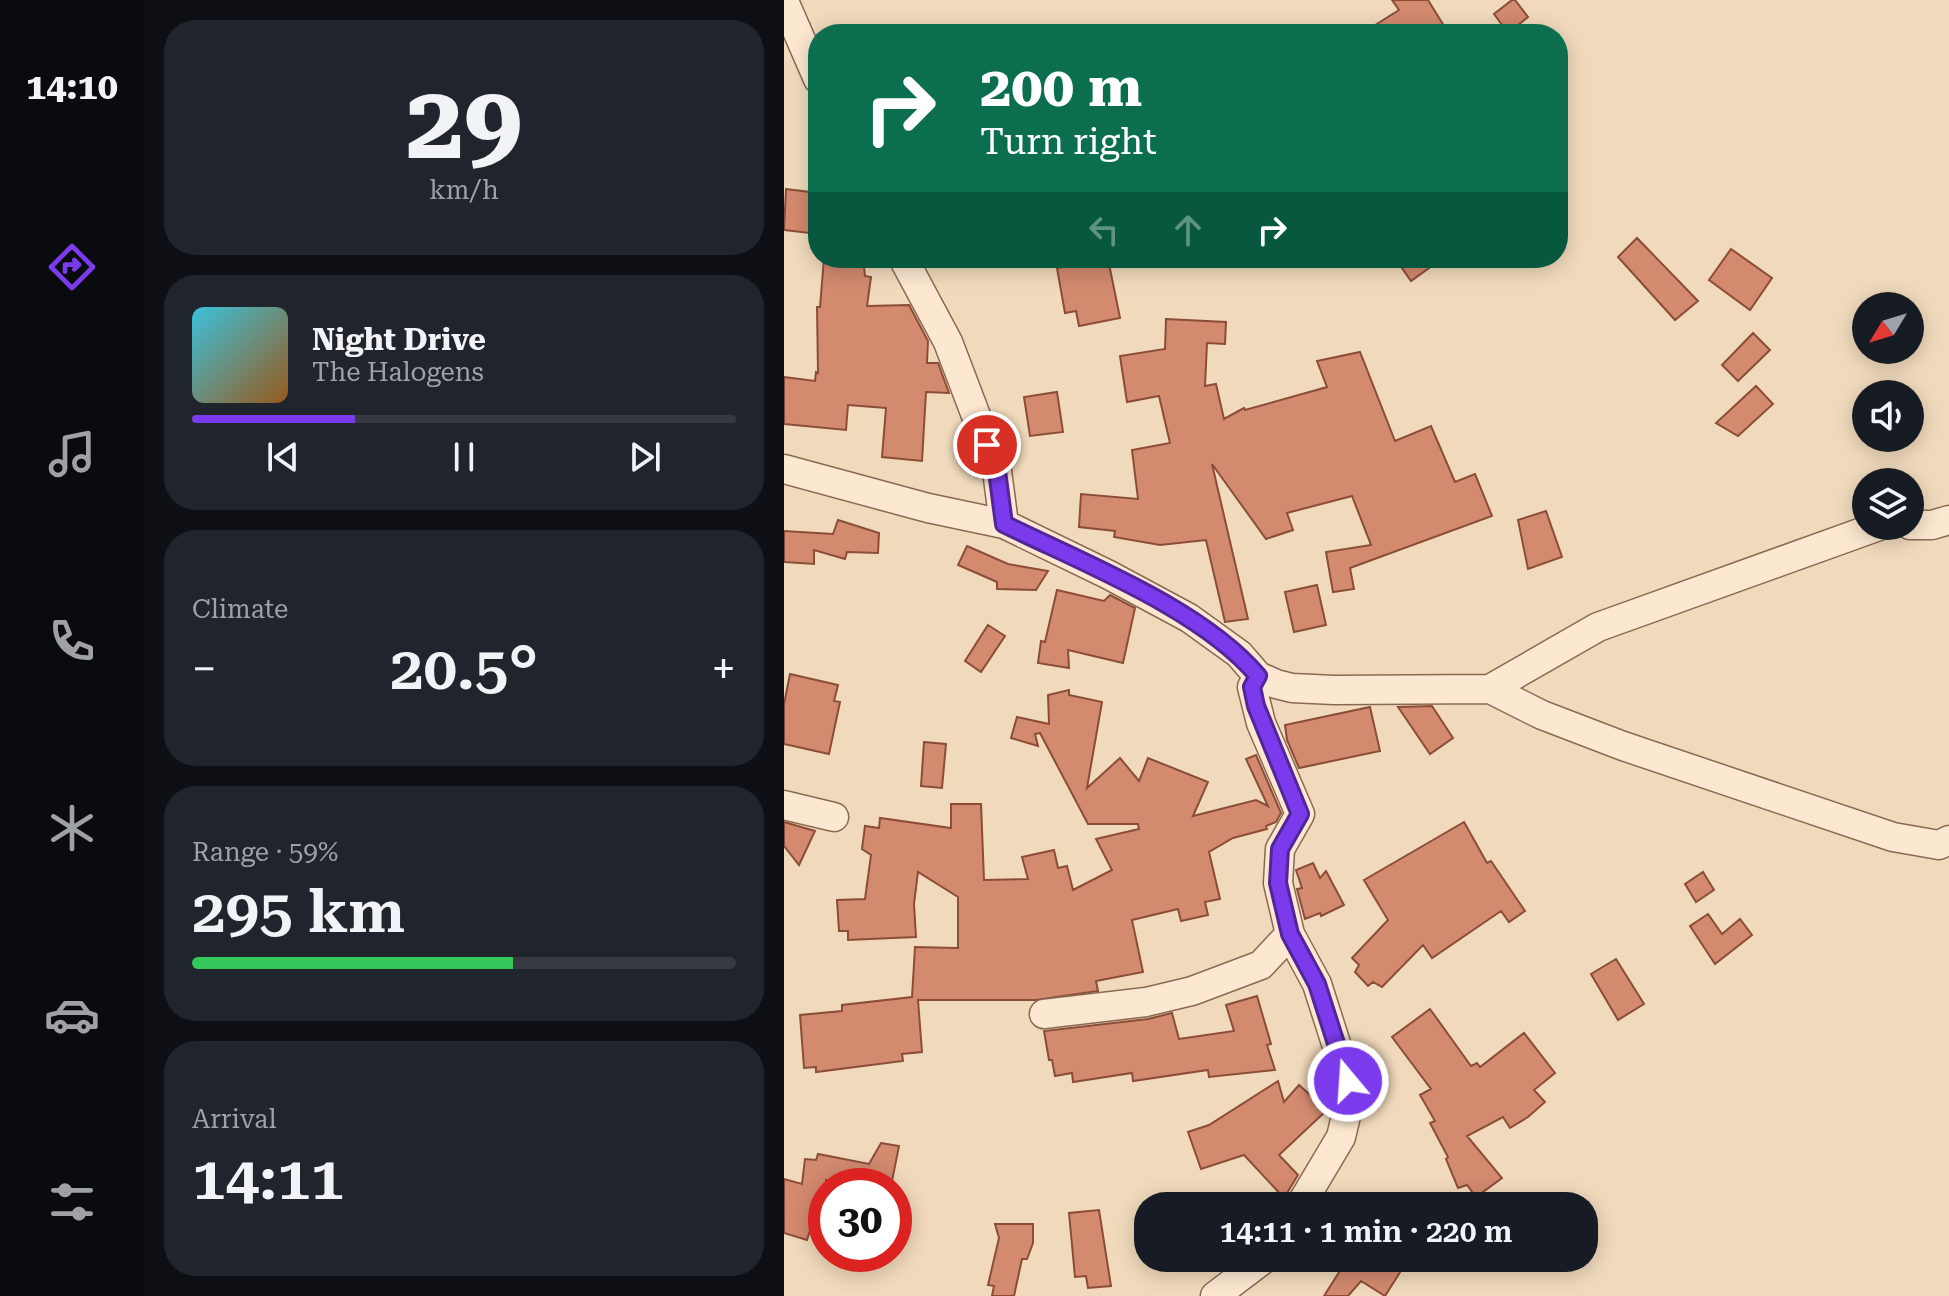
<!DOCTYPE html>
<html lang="en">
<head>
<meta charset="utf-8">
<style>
	body { margin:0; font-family:"Roboto Serif",serif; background:#20242c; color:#f1f3f6; height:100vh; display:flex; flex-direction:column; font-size:30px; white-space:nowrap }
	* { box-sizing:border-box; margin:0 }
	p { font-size:26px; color:#9ea1a6 }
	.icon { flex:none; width:44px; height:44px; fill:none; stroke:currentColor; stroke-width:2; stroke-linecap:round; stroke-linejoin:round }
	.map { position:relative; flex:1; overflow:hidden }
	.panel { display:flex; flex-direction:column; gap:20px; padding:20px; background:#0d0f14; width:640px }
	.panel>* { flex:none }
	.top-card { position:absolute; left:24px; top:24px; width:760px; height:244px; border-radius:32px; box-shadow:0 4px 20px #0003; background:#0b6e4f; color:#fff; overflow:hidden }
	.needle { width:52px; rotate:232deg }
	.buttons { position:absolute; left:1068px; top:292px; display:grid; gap:16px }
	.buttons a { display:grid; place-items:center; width:72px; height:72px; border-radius:50%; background:#171b24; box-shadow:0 4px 20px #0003; font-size:40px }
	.speed { position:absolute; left:24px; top:1168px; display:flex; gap:16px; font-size:40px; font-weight:700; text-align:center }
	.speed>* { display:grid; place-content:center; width:104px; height:104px; border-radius:50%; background:#171b24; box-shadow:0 4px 20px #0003; line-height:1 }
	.speed .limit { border:12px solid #d22; background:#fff; color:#111 }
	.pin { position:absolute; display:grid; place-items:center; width:68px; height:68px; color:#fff; margin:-34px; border:4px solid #fff; border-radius:50%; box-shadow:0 2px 8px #0007 }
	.me { position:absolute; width:88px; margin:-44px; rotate:342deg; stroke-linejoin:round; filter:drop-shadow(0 0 6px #0008) }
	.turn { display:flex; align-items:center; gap:28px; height:168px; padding:0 40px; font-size:36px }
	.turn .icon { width:104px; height:104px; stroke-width:2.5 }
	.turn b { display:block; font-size:56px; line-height:68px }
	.lanes { display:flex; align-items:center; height:76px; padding:0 40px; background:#0003; justify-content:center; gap:40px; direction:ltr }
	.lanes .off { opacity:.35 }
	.big { font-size:60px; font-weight:600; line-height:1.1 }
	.panel .widget { flex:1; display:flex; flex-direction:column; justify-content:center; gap:12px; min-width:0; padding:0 28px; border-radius:32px; background:#20242c }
	.panel .dial { align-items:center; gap:0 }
	.dial b { font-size:104px; line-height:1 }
	.song { display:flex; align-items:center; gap:24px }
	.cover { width:96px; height:96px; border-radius:12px; background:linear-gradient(135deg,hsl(190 70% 55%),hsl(30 70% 35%)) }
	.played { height:8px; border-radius:4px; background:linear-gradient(90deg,#7c3aed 30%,#363941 30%) }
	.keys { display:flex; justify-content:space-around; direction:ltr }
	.heat { display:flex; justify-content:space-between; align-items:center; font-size:44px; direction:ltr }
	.charge { height:12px; border-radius:6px; background:linear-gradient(90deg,#34c759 59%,#363941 0) }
	.trip { position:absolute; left:350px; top:1192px; width:464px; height:80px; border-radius:32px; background:#171b24; box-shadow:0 4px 20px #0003; font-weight:600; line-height:80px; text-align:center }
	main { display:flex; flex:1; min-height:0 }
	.tab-bar { display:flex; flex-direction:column; width:144px; justify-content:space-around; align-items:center; background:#090b0e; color:#9ea1a6 }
	.tab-bar .icon { width:56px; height:56px }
	.tab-bar .current { color:#7c3aed }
	.tab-bar b { font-size:36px; color:#f1f3f6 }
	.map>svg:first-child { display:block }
	.building { fill:#d38a6f; stroke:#8b4d38; stroke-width:2 }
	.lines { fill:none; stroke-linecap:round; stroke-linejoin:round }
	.street-casing { stroke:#8a6954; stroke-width:31 }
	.street { stroke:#fce8d0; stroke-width:28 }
	.route-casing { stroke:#51269a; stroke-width:20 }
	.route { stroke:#7c3aed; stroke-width:14 }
</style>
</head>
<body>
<main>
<nav class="tab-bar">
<b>14:10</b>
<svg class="icon current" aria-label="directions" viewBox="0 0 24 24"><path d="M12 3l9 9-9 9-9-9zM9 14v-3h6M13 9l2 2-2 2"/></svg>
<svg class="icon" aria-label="music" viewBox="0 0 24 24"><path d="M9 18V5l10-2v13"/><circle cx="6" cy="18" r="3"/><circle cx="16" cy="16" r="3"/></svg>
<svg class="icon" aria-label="phone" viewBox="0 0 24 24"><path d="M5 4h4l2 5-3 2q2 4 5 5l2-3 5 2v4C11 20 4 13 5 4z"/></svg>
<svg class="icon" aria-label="climate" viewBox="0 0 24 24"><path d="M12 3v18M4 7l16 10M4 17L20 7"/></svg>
<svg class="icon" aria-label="car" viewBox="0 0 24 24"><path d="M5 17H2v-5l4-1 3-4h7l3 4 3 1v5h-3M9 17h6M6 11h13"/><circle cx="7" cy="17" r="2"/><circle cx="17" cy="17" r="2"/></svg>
<svg class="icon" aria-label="filters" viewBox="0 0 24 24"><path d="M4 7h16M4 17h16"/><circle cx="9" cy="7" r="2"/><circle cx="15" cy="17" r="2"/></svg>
</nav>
<section class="panel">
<div class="widget dial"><b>29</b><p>km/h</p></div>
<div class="widget">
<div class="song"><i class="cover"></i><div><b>Night Drive</b><p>The Halogens</p></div></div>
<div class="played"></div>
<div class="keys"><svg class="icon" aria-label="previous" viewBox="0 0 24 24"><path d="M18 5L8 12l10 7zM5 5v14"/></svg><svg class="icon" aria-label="pause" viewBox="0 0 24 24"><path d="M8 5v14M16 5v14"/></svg><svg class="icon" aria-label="next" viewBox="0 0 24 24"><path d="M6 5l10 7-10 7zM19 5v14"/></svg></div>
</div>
<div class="widget"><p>Climate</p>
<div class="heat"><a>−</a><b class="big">20.5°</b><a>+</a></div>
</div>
<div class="widget"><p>Range · 59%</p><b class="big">295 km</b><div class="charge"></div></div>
<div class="widget"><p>Arrival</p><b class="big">14:11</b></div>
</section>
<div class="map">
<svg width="1165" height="1296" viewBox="0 0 1165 1296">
	<rect width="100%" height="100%" fill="#f1dabc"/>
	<path class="building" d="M608 0H644L665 34H577L615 10Z
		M728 0H731L744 17 724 33 710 14Z
		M2 189 34 193V234L0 230Z
		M853 238 914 301 891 320 834 257Z
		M947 249 988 278 966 310 925 280Z
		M40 258H79L81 276 87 277 83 306 125 305 144 341 143 363H154L165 393 142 392 138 461 98 457 102 408 64 405 62 430 0 424V377L31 381 32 372 34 373 33 307H36Z
		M611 258H659L627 281Z
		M324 259 336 318 295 326 292 311 281 313 273 268Z
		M382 319 442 322 441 344 423 343 421 386 432 384 440 419 460 408 461 410 543 387 533 361 576 352 611 441 647 426 671 482 691 474 708 516 566 568 570 589 549 592 542 552 587 545 568 496 503 513 509 530 482 539 428 464 464 619 441 622 422 540 376 545 330 537 331 531 295 527 297 494 354 499 348 450 386 443 375 396 343 402 336 356 381 349Z
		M969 333 986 350 954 381 938 365Z
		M972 386 989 404 954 436 932 423Z
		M273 392 279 432 246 436 240 397Z
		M762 511 778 557 744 569 734 520Z
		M54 520 95 533 94 553 63 552 61 559 30 550V564L0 562V531L49 534Z
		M183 546 224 564 264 571 252 590 213 589V582L174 565Z
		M533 585 542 625 510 632 501 592Z
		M273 590 320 601 326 595 351 608 339 663 284 650 285 668 254 663 257 641 261 642Z
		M204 625 221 636 197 672 181 661Z
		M6 674 54 685 50 701 56 702 45 754 0 744V704Z
		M285 690V695L318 702 303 788 336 758 355 781 364 758 424 782 409 816 472 800 484 806 462 759 472 755 497 813 492 822 482 826 483 829 449 838 425 852 436 899 421 902 424 915 397 921 394 909 348 920 359 972 312 981 314 991 252 1000H134L138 1052 118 1054 119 1061 32 1072V1067L20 1068 16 1015 58 1011V1005L128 997 131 947 174 948V897L134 872 130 904 132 937 64 940V931H55L53 900 81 899 87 855 78 849 81 826 95 828 96 818 167 828V804H197L200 880 244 879 238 857 270 850 274 868 283 866 289 890 328 870 312 839 355 829 354 824H304L256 733 251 734 254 746 227 738 233 717 265 724 264 695Z
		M648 706 669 738 646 754 614 707Z
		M586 707 596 751 515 768 503 740 501 725Z
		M140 742 162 744 158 788 137 786Z
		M0 822 31 831 15 865 0 846Z
		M680 822 703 863 707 861 741 911 725 922 717 911 648 958 639 945 598 987 589 982 584 986 571 972 575 965 568 958 604 920 580 880Z
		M529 863 536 878 542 871 560 905 537 916 536 913 521 919 513 889 518 888 512 870Z
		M919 872 930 890 912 902 901 884Z
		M924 914 938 934 956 919 968 935 931 964 906 926Z
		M832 959 860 1004 834 1020 807 974Z
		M473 996 487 1044 483 1045 491 1070 425 1077 424 1070 349 1081 348 1073 289 1082 288 1073 271 1076 268 1060H265L260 1031 364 1019 388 1013 395 1039 450 1031 442 1005Z
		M646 1009 687 1066 693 1063 696 1067 740 1033 771 1073 750 1090 761 1102 744 1117 726 1128 719 1117 683 1136 718 1178 692 1197 683 1185 674 1188 662 1159 664 1157 646 1123 651 1121 636 1095 647 1089 608 1037Z
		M494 1081 500 1102 515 1085 543 1110 495 1155 514 1175 500 1198 460 1155 417 1169 404 1132 425 1125Z
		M97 1143 115 1146 107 1186H72L42 1180V1206L35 1227H27L23 1240 0 1233V1179L18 1184 21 1159 32 1160 34 1154 85 1164Z
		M315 1210 327 1286 304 1288 302 1276 291 1277 285 1213Z
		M211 1224H249V1243L243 1259H238L230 1296H208L210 1286 204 1285 215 1238Z
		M564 1258H625L601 1296 577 1281 564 1296H540Z"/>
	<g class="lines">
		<g class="street-casing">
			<path id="street" d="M0 1 34 79
				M119 258 164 342 213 471 220 524
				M0 469 144 508 220 524 325 575 405 618 455 654 474 676 492 684 508 688 550 690 706 689 758 715 839 746 1109 837 1155 845 1165 840
				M1126 525H1148L1165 520
				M474 676 468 687 477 723 516 814 496 849 494 883 506 934 533 984 564 1081 566 1099 557 1137 516 1206
				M706 689 814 627 1095 526
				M0 805 50 817
				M260 1014 362 1002 408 991 477 965 506 934
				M431 1296 481 1258"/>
		</g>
		<use href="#street" class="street"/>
	</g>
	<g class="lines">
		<g class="route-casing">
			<path id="route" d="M203 445 213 471 220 524C299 563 418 609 474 676L468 687 472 706 516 814 496 849 494 883 506 934 533 984 564 1081"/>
		</g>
		<use href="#route" class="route"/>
	</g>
</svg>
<div class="buttons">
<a><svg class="needle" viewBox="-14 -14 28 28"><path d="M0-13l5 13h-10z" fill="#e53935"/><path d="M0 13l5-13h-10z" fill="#9ea1a6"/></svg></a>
<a><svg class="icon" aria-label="sound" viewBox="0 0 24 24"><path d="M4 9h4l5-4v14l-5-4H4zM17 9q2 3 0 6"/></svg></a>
<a><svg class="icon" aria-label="layers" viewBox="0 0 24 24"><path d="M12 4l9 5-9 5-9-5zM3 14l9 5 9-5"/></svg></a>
</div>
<div class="speed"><div class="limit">30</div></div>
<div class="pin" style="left:203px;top:445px;background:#d93025"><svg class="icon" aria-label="arrive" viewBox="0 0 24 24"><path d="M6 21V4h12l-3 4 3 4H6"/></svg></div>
<svg class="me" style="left:564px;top:1081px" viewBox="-20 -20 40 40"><circle r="17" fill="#7c3aed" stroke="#fff" stroke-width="3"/><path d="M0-11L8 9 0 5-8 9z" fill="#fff"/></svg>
<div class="trip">14:11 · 1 min · 220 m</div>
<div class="top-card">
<div class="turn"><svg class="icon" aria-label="right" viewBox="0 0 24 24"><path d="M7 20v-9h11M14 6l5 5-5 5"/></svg><div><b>200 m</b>Turn right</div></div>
<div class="lanes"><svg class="icon off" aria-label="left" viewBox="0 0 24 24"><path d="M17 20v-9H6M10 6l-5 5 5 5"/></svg><svg class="icon off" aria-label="ahead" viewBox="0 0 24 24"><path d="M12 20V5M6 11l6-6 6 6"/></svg><svg class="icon" aria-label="right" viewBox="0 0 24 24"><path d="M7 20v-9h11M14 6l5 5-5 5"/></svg></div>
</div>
</div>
</main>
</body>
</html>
